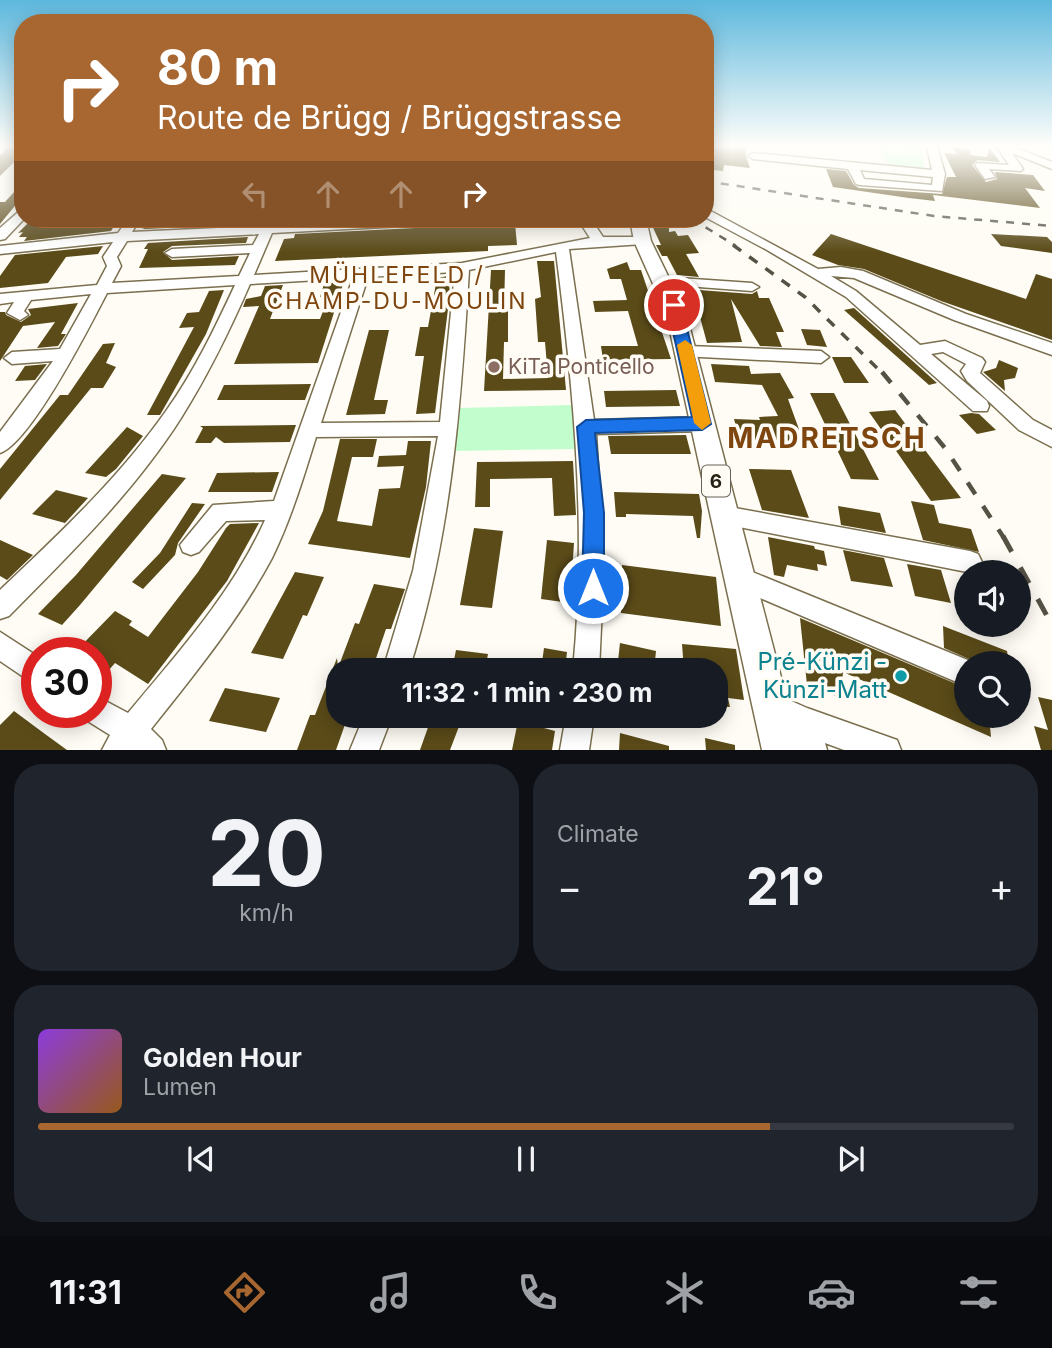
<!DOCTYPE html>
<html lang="en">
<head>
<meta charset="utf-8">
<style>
	body { margin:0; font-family:Inter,sans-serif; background:#20242c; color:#f1f3f6; height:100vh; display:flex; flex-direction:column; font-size:26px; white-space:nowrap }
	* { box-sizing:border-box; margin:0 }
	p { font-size:23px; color:#9ea1a6 }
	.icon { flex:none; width:38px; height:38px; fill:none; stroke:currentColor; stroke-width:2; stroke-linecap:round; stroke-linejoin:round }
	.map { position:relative; height:750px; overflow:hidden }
	.details { display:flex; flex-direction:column; gap:14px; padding:14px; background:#0d0f14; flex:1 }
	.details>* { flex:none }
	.hud { position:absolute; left:14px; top:14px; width:700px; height:214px; border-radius:28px; box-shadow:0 4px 18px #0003; background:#a86731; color:#fff; overflow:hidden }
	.buttons { position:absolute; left:954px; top:560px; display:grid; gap:14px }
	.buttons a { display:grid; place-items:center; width:77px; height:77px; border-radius:50%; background:#171b24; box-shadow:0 4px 18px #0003; font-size:35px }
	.speed { position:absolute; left:21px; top:637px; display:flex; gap:14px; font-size:35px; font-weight:700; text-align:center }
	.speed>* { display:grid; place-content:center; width:91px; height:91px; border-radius:50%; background:#171b24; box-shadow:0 4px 18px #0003; line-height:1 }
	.speed .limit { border:10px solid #d22; background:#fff; color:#111 }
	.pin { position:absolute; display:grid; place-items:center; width:60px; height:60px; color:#fff; margin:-30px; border:4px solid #fff; border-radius:50%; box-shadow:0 2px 7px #0007 }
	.me { position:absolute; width:77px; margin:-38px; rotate:0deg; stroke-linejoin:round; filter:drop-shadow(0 0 5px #0008) }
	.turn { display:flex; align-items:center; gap:24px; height:147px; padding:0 28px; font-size:32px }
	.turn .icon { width:91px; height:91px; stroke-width:2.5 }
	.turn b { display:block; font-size:49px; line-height:60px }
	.lanes { display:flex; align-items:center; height:66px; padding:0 28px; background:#0003; justify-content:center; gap:35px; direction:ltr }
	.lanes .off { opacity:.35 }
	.big { font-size:52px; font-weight:700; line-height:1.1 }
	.details .card { flex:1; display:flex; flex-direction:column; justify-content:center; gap:10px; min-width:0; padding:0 24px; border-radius:28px; background:#20242c }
	.details .dial { align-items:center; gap:0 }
	.dial b { font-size:91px; line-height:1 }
	.song { display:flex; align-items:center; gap:21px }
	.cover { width:84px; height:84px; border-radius:10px; background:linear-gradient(135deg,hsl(270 70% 55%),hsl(30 70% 35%)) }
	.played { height:7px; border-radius:4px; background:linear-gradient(90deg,#a86731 75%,#363941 75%) }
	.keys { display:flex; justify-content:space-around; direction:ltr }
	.heat { display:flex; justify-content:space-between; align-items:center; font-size:38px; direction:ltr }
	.details .tiles { flex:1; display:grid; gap:14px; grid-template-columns:1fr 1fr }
	.card:last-child { grid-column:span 2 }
	.trip { position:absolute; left:326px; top:658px; width:402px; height:70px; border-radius:28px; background:#171b24; box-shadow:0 4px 18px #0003; font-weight:700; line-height:70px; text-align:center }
	.dock { display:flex; height:112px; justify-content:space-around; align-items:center; background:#090b0e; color:#9ea1a6 }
	.dock .icon { width:49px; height:49px }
	.dock .selected { color:#a86731 }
	.dock b { font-size:32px; color:#f1f3f6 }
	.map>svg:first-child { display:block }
	.green { fill:#c2fecd }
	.building { fill:#5b4b19 }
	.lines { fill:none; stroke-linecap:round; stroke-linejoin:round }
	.minor-casing { stroke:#7a6f4f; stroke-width:3 }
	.major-casing { stroke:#7a6f4f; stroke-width:3 }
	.minor { fill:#fff; fill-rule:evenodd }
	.major { fill:#fff; fill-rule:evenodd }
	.rail-far3 { stroke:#555145; stroke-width:2.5; stroke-dasharray:8 8; stroke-linecap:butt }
	.rail-far2 { stroke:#555145; stroke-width:3.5; stroke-dasharray:10 10; stroke-linecap:butt }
	.rail-far1 { stroke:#555145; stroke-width:4.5; stroke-dasharray:14 14; stroke-linecap:butt }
	.rail { stroke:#555145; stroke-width:5; stroke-dasharray:18 18; stroke-linecap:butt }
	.route { fill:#1a73e8; stroke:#114b97; stroke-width:2 }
	.slow { fill:#f59e0b }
	.education-dot { fill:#8d6e63; stroke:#fefcf4; stroke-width:2.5 }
	.culture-dot { fill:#0f9aa8; stroke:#fefcf4; stroke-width:2.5 }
	.labels { text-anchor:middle; stroke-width:7; stroke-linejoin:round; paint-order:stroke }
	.shield { fill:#fefcf4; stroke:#686358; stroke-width:2 }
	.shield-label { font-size:19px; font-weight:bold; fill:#272215 }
	.education-label { font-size:21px; fill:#785e54; stroke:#fefcf4; text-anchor:start }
	.neighbourhood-label { font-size:23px; letter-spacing:2px; fill:#7e450f; stroke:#fefcf4 }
	.near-culture-label { font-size:24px; fill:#0d838f; stroke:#fefcf4; text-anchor:end }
	.district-label { font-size:28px; font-weight:bold; letter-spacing:2px; fill:#7e450f; stroke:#fefcf4 }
</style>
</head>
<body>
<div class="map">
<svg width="1052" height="750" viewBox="0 0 1052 750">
	<rect width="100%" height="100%" fill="#fefcf4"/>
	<path class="green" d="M898 147H920L925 169 888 165 879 149 905 151Z
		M572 405 576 408 581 446 576 449 455 451 452 447 455 410 459 408Z"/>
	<path class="building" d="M8 147H23V153L0 176V155Z
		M705 147H746V157L750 168 724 165 723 171 705 169V159L715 155 714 151Z
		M952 147 969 149 971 155 987 157 989 147 1000 162 977 160 972 165 986 182 997 179 995 172 1033 175 1045 191 1025 188 1040 208 933 195 935 201 909 198 833 187 826 169 846 171 854 185 859 188 942 194 947 177H956L944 153 957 154Z
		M23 182V196L0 224V202H5Z
		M32 219H86L80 226 116 223 111 231 24 241 27 237H19L23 232 18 233Z
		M143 219 208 222 210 219H256L254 224 145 229 138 227Z
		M649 219 669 220V232L675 231 678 236 688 235 699 253 686 254 699 277 677 275 667 256H662L656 245H661Z
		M515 223 517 245 488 246V251L275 261 284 239 294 238 295 234Z
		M831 234 1026 299 1036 274 1052 279V340L941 301 864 269 838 265 812 255Z
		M991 234 1047 237 1052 242V253L1001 246Z
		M248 237 246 243 172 246 163 252 172 260 239 256 235 265 139 268 148 249H144L148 243Z
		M103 246 98 254 66 257 48 283 0 288V276L15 255Z
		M537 261H554L566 390 484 391 491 270H505L504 309 508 308V342H504L503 379 548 378 545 342H538L535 299 541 297Z
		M627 262 630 270H641L671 359 603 360 601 346H638L628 311 595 312 593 301 627 300 621 279H610L607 269Z
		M448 276 450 293 435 413 416 414 424 356H415L420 327H428L437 278Z
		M344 281 318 363 234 364 259 306 243 307 246 299 261 296 265 286 283 285 270 319H320L329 296 320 297 324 284Z
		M686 289 752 294 757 291 759 298H769L784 332H776L782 347 760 346 731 299 742 342 707 343 697 306H690Z
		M224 290 206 334 172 394 160 415H147L194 327 179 328 187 313 199 312 209 291Z
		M78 303 61 334H66L58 346 37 348 55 322 23 326 0 361V312H5L6 315 21 322 31 315 28 309Z
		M854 308 937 383 929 385 844 310Z
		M801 329 820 330 827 347 807 345Z
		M369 330H389L374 400H388L385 414 346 415Z
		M115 343 106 363 116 367 103 388H91L0 500V469L60 395H68L103 344Z
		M832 357H851L869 383H844Z
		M999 360 1018 368 1015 378 1004 380 1005 391 983 372 996 368Z
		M47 364 35 380 15 381 25 366Z
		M711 364 749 366 751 374 780 373 794 398 788 399 804 443 741 444 734 419 760 420 759 417 778 416 762 385 715 382Z
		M311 384 305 400H217L224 385Z
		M676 390 680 406 606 407 604 391Z
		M810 393H834L879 480 851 479Z
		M895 410 961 498 931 501 869 412Z
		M971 413 979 414 996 430 977 434 959 415Z
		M296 425 290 442 224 443 216 437 211 443H195L203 428 200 426Z
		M127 427 143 436 116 469 106 477 85 473Z
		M686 435 691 454H611L608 436Z
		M340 439H377L373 457H352L337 521 372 526 379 489 400 488 404 466 377 467 379 456 406 455 408 441H431L426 487 410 558 308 544 323 511Z
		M573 461 576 515 554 516 552 478 490 479V507H475L477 462Z
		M749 469 791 470 809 518 762 510Z
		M279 472 272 492H208L217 473Z
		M162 474 186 478 80 605 62 625 38 614 76 575Z
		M56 490 88 498 65 523 32 514Z
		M614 492 699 494 702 511 700 538H697L693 516 626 514V517H616Z
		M911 501 934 505 939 523 971 529 979 552 923 540Z
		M192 503 205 504 178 543 175 555 143 589 132 582 160 553Z
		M838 506 880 513 886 533 841 525Z
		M259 523 227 581 148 684 115 663 108 671 96 664V653H74L115 611 132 621 129 625 148 637 198 572 226 528 230 524Z
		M474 528 503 531 492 608 460 605Z
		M768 537 814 546 815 549 824 551 827 566 817 564 818 571 787 565 784 577 774 575Z
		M0 540 33 555 7 580 0 576Z
		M547 540 574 543 570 603 541 599Z
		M843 550 884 558 893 587 851 581Z
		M907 564 941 570 951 603 915 596Z
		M622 565 716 577 721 626 621 613Z
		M295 572 324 577 307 616 303 615 283 659 251 653Z
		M374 584 405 589 391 629H386L372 670H338V716H348L336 750H297L310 715H315L337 658 338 668 355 623 359 624Z
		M800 618 966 688V716H989L991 737 843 672 841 698 807 685Z
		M943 626 1007 651 1009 663H978L944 648Z
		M620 643 656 651 654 670H617Z
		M682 644 736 649 744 700 728 698 730 707 716 706V670H684Z
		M544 648 567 652 565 670H541Z
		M456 650 488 654 485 670H452Z
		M225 688 280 698 266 732 209 721Z
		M1038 697 1052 700V750H1041L1034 726 1048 730Z
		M14 711 45 734 67 750H0V725Z
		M432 716H463L450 750H420Z
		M518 721 555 731 552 750H512Z
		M620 733 669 746V750H619Z
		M705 738 735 745V750H706Z"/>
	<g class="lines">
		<g class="minor-casing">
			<path id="minor" d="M927 147H937L945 174 942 191 860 185 856 184 848 169 753 159 748 156 753 153 932 170ZM860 170 933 177 932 185 864 179Z
				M997 147H1014L1052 162V169L1012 153 1023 169 1021 171 989 169 995 177 985 179 975 165 977 163 1009 165Z
				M705 151 712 152 713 154 705 157Z
				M23 208 24 219 5 239 0 240V228Z
				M705 208 818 269 841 267 863 271 966 314 1052 343V355L954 320 854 278 831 276 856 291 920 345 945 341 982 358 985 362 980 373 1033 420 1052 430V447L1019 430 967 381 961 371 966 364 943 352 931 354 987 401 989 406 987 411H973L846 297 767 250 705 217Z
				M128 219H140L132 232 263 226 266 219H278L276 225 392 219H466L460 223 272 233 254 275 462 263 590 238 581 224 561 223 555 219H591L603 237H648V243L643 244 569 249 594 420 703 417 710 419 713 424 710 429 703 431 596 434 604 564 599 670H573C587 529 574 392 556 252L469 270C461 406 451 539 409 670H383L413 571 438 436 316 437C303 479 291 519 272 558 239 620 194 675 151 729L162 740 166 750H102L110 735 86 720 83 712H96V696L128 713C178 653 233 592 265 520L226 521 199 552 191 555 183 552 180 545 213 505 274 501 353 278 250 284C230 330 208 375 181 418 134 492 70 554 9 616L0 619V590C59 534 119 478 166 411 194 372 215 328 235 285L107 293C91 324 31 443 0 453V432L53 361 12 364 4 358 12 352 60 349 91 294 31 300 24 311 28 315 20 320 7 313 14 302 0 304V294L97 285 107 266 103 257 113 242 0 254V246L118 233ZM259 234 253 245 172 249 165 253 172 257 250 253 239 276 112 283 121 266 117 257 127 241ZM455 272 440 422 321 423 368 277Z
				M664 277 752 283 759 287 752 291 659 284 657 281Z
				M687 346 821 351 829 357 821 363 681 356 679 352Z
				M724 506 970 551 978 554 982 562 978 570 967 572 724 524 716 522 713 515 716 508Z
				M740 567 975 663H966V686L732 586 728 578 732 570Z
				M0 632 37 656V686L0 661Z
				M771 692 807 708 897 740 901 750H844L825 743 827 750H798L792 730 761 716 757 706 761 696Z
				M364 716H392L379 750H350Z
				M566 716H594L589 750H560Z"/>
		</g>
		<g class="major-casing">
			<path id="major" d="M630 219H646L651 241 686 313 800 750H762L666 313 634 241Z"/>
		</g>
		<use href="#minor" class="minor"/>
		<use href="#major" class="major"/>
		<path class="rail-far3" d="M705 181 934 216 1052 226
			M692 219 736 246"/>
		<path class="rail-far2" d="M733 245 805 297 883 374"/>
		<path class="rail-far1" d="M882 372 945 448 1004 538"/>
		<path class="rail" d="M1003 536 1052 625"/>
	</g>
	<linearGradient id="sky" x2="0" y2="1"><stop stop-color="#5db8de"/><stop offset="0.58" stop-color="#fffefa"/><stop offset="1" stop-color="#fffefa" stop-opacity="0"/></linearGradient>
	<rect width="1052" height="252" fill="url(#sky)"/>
	<path class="route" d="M674 301 681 305 711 424 702 430 595 433 604 513V588L601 595 593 598 586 595 582 588 584 513 577 427 586 420 692 417 667 305Z"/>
	<path class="slow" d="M685 340 692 345 711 423 702 430 694 423 677 345Z"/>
	<circle class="education-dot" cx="494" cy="367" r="7"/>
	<circle class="culture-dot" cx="901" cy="676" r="7"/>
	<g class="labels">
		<rect class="shield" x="702" y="465.5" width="28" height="31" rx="5"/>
		<g class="shield-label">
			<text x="716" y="488">6</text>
		</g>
		<g class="education-label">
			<text x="508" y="374">KiTa Ponticello</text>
		</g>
		<g class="neighbourhood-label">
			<text x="397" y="283">MÜHLEFELD /<tspan x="397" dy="26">CHAMP-DU-MOULIN</tspan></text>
		</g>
		<g class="near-culture-label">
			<text x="887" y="670">Pré-Künzi -<tspan x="887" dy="28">Künzi-Matt</tspan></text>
		</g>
		<g class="district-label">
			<text x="827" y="448">MADRETSCH</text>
		</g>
	</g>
</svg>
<div class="buttons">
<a><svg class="icon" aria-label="sound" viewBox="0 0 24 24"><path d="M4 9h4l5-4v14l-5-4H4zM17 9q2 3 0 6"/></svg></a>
<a><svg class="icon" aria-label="search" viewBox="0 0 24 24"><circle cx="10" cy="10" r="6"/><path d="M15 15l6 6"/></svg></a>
</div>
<div class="speed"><div class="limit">30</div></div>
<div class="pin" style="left:674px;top:305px;background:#d93025"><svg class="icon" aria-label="arrive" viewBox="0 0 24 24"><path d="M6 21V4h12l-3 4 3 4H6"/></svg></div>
<svg class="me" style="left:593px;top:588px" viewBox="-20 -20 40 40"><circle r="17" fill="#1a73e8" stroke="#fff" stroke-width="3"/><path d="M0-11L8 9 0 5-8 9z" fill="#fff"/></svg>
<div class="trip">11:32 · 1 min · 230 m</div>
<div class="hud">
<div class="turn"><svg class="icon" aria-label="right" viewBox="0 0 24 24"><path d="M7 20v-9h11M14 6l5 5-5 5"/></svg><div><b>80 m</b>Route de Brügg / Brüggstrasse</div></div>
<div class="lanes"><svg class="icon off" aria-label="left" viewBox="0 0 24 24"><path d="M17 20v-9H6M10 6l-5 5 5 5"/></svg><svg class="icon off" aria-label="ahead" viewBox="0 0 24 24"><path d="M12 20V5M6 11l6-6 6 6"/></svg><svg class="icon off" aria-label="ahead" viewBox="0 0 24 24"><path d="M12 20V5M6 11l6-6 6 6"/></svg><svg class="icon" aria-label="right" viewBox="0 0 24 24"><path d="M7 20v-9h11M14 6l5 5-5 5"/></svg></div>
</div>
</div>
<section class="details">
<div class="tiles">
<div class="card dial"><b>20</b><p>km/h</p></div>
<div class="card"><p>Climate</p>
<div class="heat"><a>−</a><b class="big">21°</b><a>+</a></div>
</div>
<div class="card">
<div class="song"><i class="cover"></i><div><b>Golden Hour</b><p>Lumen</p></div></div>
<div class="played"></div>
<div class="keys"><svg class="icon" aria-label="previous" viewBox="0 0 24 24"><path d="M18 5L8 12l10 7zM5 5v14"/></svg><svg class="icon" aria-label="pause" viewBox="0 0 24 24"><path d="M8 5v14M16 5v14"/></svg><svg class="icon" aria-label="next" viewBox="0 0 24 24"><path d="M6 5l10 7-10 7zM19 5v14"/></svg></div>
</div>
</div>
</section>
<nav class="dock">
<b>11:31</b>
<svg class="icon selected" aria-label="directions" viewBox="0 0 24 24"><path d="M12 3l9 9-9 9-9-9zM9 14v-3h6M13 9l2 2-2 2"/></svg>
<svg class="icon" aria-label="music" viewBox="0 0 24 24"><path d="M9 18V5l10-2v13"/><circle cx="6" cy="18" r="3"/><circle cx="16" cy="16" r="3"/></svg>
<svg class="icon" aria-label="phone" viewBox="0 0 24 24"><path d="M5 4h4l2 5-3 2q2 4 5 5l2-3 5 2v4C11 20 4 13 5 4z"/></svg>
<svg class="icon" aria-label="climate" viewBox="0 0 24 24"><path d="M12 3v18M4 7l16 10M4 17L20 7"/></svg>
<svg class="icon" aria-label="car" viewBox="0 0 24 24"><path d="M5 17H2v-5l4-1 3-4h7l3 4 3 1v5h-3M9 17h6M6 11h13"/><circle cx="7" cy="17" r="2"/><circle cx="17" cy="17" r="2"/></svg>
<svg class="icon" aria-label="filters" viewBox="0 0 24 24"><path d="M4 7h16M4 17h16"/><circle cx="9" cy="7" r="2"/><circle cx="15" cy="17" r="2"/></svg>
</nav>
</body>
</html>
